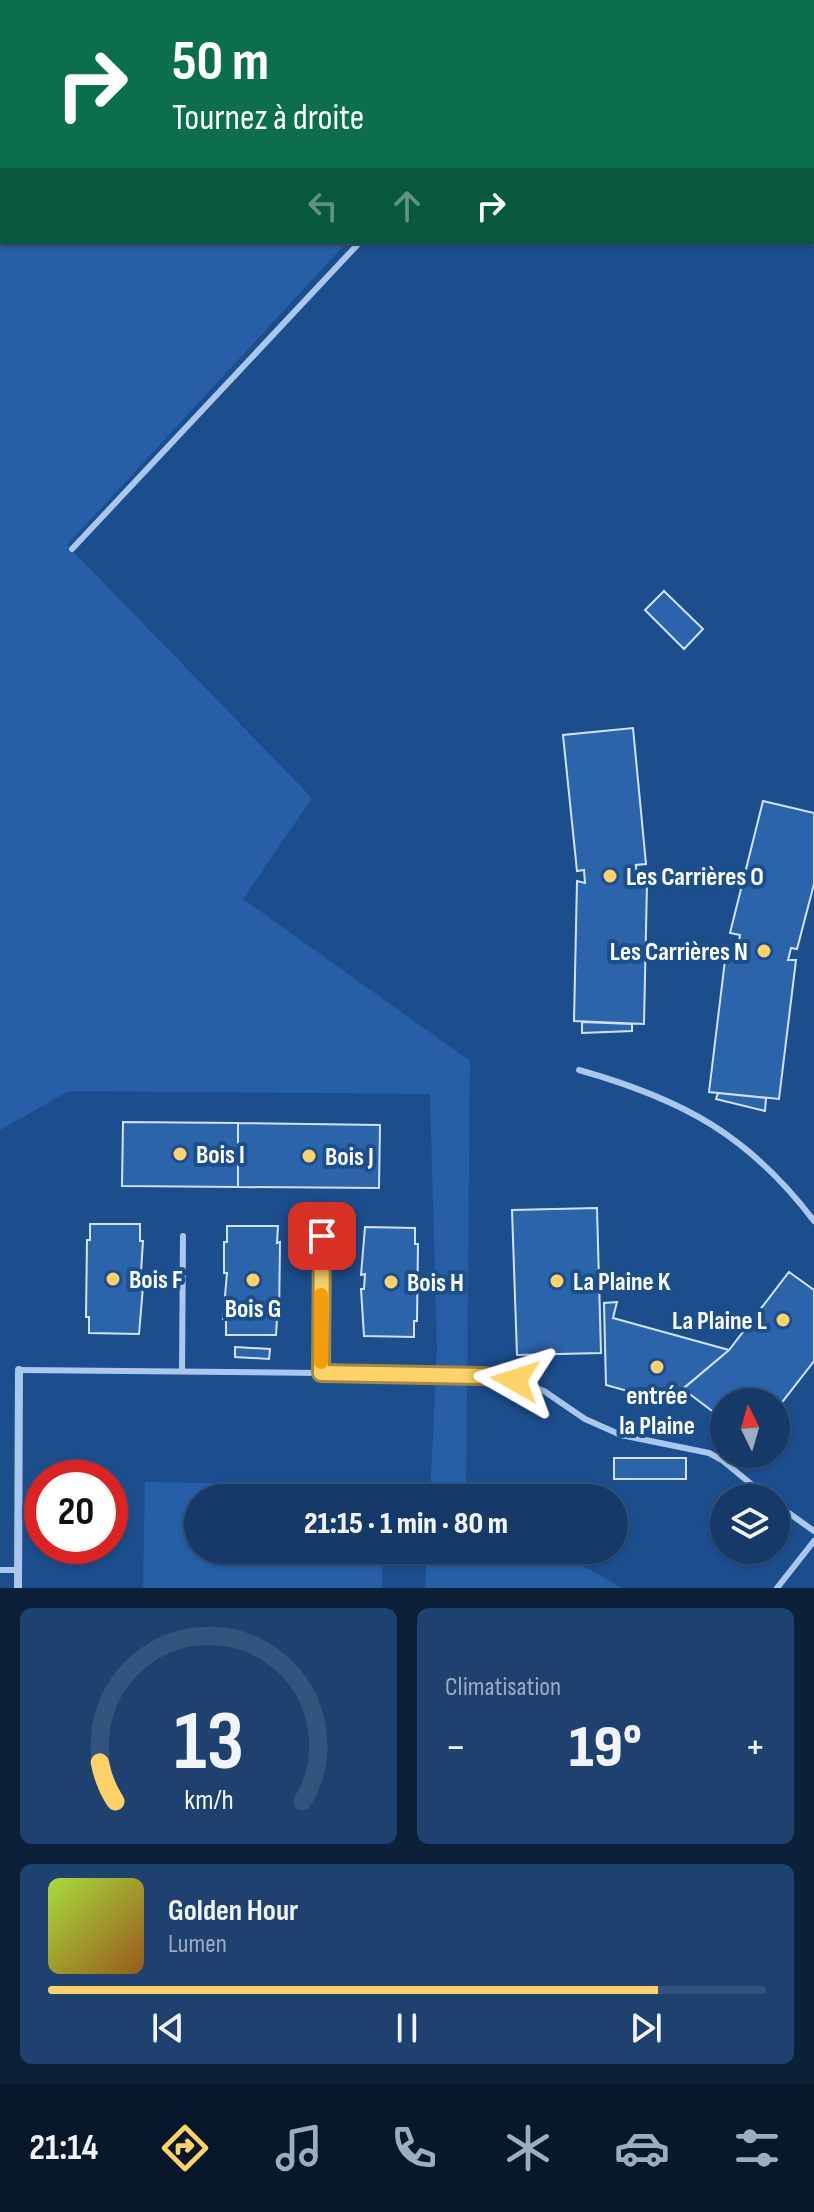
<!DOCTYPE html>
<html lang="fr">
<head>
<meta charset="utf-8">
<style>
	body { margin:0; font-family:"Sofia Sans Condensed",sans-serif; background:#1e4170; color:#f1f3f6; height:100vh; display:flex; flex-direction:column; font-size:30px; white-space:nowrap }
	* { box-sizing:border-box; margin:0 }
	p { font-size:26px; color:#9dadc1 }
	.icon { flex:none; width:44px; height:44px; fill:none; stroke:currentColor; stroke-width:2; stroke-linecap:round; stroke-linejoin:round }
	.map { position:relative; height:1588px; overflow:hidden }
	.panel { display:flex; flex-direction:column; gap:20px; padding:20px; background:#0c203a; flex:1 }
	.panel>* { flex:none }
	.banner { position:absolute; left:0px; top:0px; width:814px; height:244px; box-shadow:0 2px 6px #0004,0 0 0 2px #34547e; background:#0b6e4f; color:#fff; overflow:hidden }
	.needle { width:52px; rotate:355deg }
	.fabs { position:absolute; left:710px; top:1388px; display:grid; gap:16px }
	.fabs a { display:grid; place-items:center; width:80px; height:80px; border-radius:50%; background:#153a6a; box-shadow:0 2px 6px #0004,0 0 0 2px #34547e; font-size:40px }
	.speed { position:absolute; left:24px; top:1460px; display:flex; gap:16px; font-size:40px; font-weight:700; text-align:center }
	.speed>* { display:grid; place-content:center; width:104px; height:104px; border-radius:50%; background:#153a6a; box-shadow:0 2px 6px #0004,0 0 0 2px #34547e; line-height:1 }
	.speed .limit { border:12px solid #d22; background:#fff; color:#111 }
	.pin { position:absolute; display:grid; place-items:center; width:68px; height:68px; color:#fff; margin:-34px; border-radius:16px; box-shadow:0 4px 12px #0006 }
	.me { position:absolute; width:88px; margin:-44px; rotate:276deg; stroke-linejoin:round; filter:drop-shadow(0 0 6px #0008) }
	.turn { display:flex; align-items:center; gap:28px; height:168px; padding:0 40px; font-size:36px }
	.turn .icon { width:104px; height:104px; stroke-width:2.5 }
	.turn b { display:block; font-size:56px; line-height:68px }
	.lanes { display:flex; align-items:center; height:76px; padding:0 40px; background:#0003; justify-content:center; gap:40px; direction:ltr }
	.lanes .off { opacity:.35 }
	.big { font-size:60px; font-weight:800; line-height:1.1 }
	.panel .widget { flex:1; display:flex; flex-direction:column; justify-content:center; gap:12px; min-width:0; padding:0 28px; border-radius:12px; background:#1e4170 }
	.panel .dial { align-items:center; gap:0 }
	.dial svg { height:208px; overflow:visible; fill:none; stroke:#34547e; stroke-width:7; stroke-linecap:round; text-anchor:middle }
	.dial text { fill:#f1f3f6; stroke:none }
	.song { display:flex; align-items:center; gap:24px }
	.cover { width:96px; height:96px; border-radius:12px; background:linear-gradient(135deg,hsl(80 70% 55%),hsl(30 70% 35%)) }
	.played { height:8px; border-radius:4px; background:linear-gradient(90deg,#fdd368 85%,#34547e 85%) }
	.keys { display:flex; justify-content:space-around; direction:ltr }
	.heat { display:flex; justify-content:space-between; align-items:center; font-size:44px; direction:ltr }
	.panel .tiles { flex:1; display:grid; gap:20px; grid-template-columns:1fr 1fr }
	.widget:last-child { grid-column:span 2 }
	.trip { position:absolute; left:184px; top:1484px; width:444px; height:80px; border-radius:40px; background:#153a6a; box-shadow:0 2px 6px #0004,0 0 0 2px #34547e; font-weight:800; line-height:80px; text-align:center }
	.tab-bar { display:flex; height:128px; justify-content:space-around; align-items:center; background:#08172a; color:#9dadc1 }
	.tab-bar .icon { width:56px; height:56px }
	.tab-bar .selected { color:#fdd368 }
	.tab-bar b { font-size:36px; color:#f1f3f6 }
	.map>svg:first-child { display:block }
	.green { fill:#265fa7 }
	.building { fill:#2c64ac; stroke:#d0e3fa; stroke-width:2 }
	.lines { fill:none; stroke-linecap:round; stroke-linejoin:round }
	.service { stroke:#aac8ed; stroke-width:6 }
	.minor { stroke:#aac8ed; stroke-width:8 }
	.route-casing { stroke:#a48944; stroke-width:20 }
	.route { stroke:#fdd368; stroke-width:14 }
	.slow { stroke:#f59e0b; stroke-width:14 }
	.poi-dot { fill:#fdd368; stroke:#1c4e8e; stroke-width:3 }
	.labels { text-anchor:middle; stroke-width:8; stroke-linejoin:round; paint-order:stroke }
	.poi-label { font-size:26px; font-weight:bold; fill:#fff; stroke:#1c4e8e; text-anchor:start }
</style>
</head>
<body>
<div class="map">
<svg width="814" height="1588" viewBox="0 0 814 1588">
	<rect width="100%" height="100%" fill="#1c4e8e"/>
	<path class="green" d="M0 0H567L2 2V242H347L67 545 312 798 243 899 470 1061 466 1498H430L437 1349 430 1094 69 1091 0 1130Z
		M145 1482 384 1486V1498H198V1550H383L382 1588H143Z
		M427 1550H555L622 1588H425Z"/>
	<path class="building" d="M664 591 703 629 684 649 645 610Z
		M633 728 646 864 636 865 637 883H647L644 1024 574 1021 577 881 585 883 584 870 577 871 563 735Z
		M763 801 814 813V884L797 949 791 948 788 960H796L779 1099 709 1092 726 952 737 954 740 935 730 933Z
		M582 1022 632 1024V1031L582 1033Z
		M718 1093 766 1098 765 1111 716 1099Z
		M123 1122 238 1123V1187L122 1186Z
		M238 1123 380 1125 379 1188 238 1187Z
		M597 1208 601 1353 517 1355 512 1210Z
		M90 1224H140V1241H143L140 1287H143L139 1334 89 1333V1317H86L87 1240H90Z
		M227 1226H278L277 1243 280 1242 279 1319H277L276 1335H226V1319H223L227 1273H224V1242H227Z
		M365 1227 415 1228V1244H418L417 1321H414V1337L364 1336 361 1289H364L365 1274 361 1275Z
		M789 1272 814 1290V1361L776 1410V1402H724V1420L683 1389 729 1350Z
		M617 1302 613 1318 729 1350 667 1402 606 1385 604 1303Z
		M235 1347 270 1349 269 1359 235 1357Z
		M614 1458H686V1479H614Z"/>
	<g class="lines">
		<path class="service" d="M582 2 584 0
			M72 549 360 242
			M579 1070C682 1099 749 1135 814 1221
			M19 1370 321 1373 322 1236
			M182 1371 183 1236
			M321 1373 482 1376 515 1380 544 1391 585 1419 621 1435 709 1453 722 1460 768 1498
			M776 1504 814 1531
			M0 1570H18
			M777 1588 814 1541"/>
		<path class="minor" d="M18 1588 19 1370"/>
	</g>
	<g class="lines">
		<g class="route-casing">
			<path id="route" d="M322 1236 321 1373 482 1376 515 1380"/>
		</g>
		<use href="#route" class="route"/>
		<path class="slow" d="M321 1362V1295"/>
	</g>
	<g class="poi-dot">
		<circle cx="610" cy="876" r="8"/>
		<circle cx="764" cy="951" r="8"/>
		<circle cx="180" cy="1154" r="8"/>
		<circle cx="309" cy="1156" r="8"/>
		<circle cx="113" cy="1279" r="8"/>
		<circle cx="253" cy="1280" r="8"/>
		<circle cx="557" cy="1281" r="8"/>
		<circle cx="391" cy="1282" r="8"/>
		<circle cx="783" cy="1320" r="8"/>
		<circle cx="657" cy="1367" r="8"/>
	</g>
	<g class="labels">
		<g class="poi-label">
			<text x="626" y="885">Les Carrières O</text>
			<text x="748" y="960" text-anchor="end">Les Carrières N</text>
			<text x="196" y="1163">Bois I</text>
			<text x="325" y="1165">Bois J</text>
			<text x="129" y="1288">Bois F</text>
			<text x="573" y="1290">La Plaine K</text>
			<text x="407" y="1291">Bois H</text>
			<text x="253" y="1317" text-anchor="middle">Bois G</text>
			<text x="767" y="1329" text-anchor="end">La Plaine L</text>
			<text x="657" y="1404" text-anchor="middle">entrée<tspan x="657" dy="30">la Plaine</tspan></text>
		</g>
	</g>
</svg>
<div class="fabs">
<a><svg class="needle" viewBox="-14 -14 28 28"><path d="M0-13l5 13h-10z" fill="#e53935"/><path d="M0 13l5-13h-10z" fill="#9dadc1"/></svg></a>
<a><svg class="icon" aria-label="layers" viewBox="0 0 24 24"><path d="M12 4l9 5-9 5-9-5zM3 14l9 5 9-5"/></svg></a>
</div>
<div class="speed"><div class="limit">20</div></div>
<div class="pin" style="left:322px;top:1236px;background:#d93025"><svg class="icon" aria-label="arrive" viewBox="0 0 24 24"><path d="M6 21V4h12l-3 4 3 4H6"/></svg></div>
<svg class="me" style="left:515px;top:1380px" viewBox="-20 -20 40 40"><path d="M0-17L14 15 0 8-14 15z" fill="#fdd368" stroke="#fff" stroke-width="4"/></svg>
<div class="trip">21:15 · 1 min · 80 m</div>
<div class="banner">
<div class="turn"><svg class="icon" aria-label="right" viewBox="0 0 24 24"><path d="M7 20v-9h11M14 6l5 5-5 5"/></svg><div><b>50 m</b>Tournez à droite</div></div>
<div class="lanes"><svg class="icon off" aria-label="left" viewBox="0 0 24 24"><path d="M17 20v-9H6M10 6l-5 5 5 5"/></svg><svg class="icon off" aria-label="ahead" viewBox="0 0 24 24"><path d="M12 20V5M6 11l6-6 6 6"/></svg><svg class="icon" aria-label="right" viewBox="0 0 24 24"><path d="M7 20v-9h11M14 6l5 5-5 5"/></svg></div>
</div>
</div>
<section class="panel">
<div class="tiles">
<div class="widget dial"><svg viewBox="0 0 100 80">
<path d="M14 69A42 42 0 1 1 86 69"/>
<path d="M14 69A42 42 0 0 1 8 54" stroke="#fdd368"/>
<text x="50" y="56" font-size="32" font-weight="700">13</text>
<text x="50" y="72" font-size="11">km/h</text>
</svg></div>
<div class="widget"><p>Climatisation</p>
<div class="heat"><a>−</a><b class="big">19°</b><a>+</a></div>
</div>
<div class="widget">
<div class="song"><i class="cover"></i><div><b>Golden Hour</b><p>Lumen</p></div></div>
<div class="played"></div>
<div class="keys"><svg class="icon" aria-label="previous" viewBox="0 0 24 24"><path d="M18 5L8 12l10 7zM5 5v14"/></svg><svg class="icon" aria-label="pause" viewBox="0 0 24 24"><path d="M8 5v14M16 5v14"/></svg><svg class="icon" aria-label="next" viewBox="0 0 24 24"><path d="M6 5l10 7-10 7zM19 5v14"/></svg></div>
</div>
</div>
</section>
<nav class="tab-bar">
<b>21:14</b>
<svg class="icon selected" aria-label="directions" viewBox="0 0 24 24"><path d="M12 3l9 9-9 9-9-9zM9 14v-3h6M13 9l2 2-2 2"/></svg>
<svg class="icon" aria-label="music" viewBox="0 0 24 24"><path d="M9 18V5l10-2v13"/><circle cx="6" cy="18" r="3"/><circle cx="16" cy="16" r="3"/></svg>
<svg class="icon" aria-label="phone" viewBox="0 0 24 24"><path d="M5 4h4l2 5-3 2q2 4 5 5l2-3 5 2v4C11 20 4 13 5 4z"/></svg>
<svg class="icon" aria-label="climate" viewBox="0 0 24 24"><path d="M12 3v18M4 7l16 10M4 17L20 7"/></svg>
<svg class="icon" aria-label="car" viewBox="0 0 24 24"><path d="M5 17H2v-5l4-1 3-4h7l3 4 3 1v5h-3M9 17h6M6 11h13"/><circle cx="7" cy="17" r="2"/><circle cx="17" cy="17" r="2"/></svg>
<svg class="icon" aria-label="filters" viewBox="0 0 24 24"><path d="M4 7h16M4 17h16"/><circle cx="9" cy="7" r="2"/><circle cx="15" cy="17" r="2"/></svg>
</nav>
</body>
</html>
